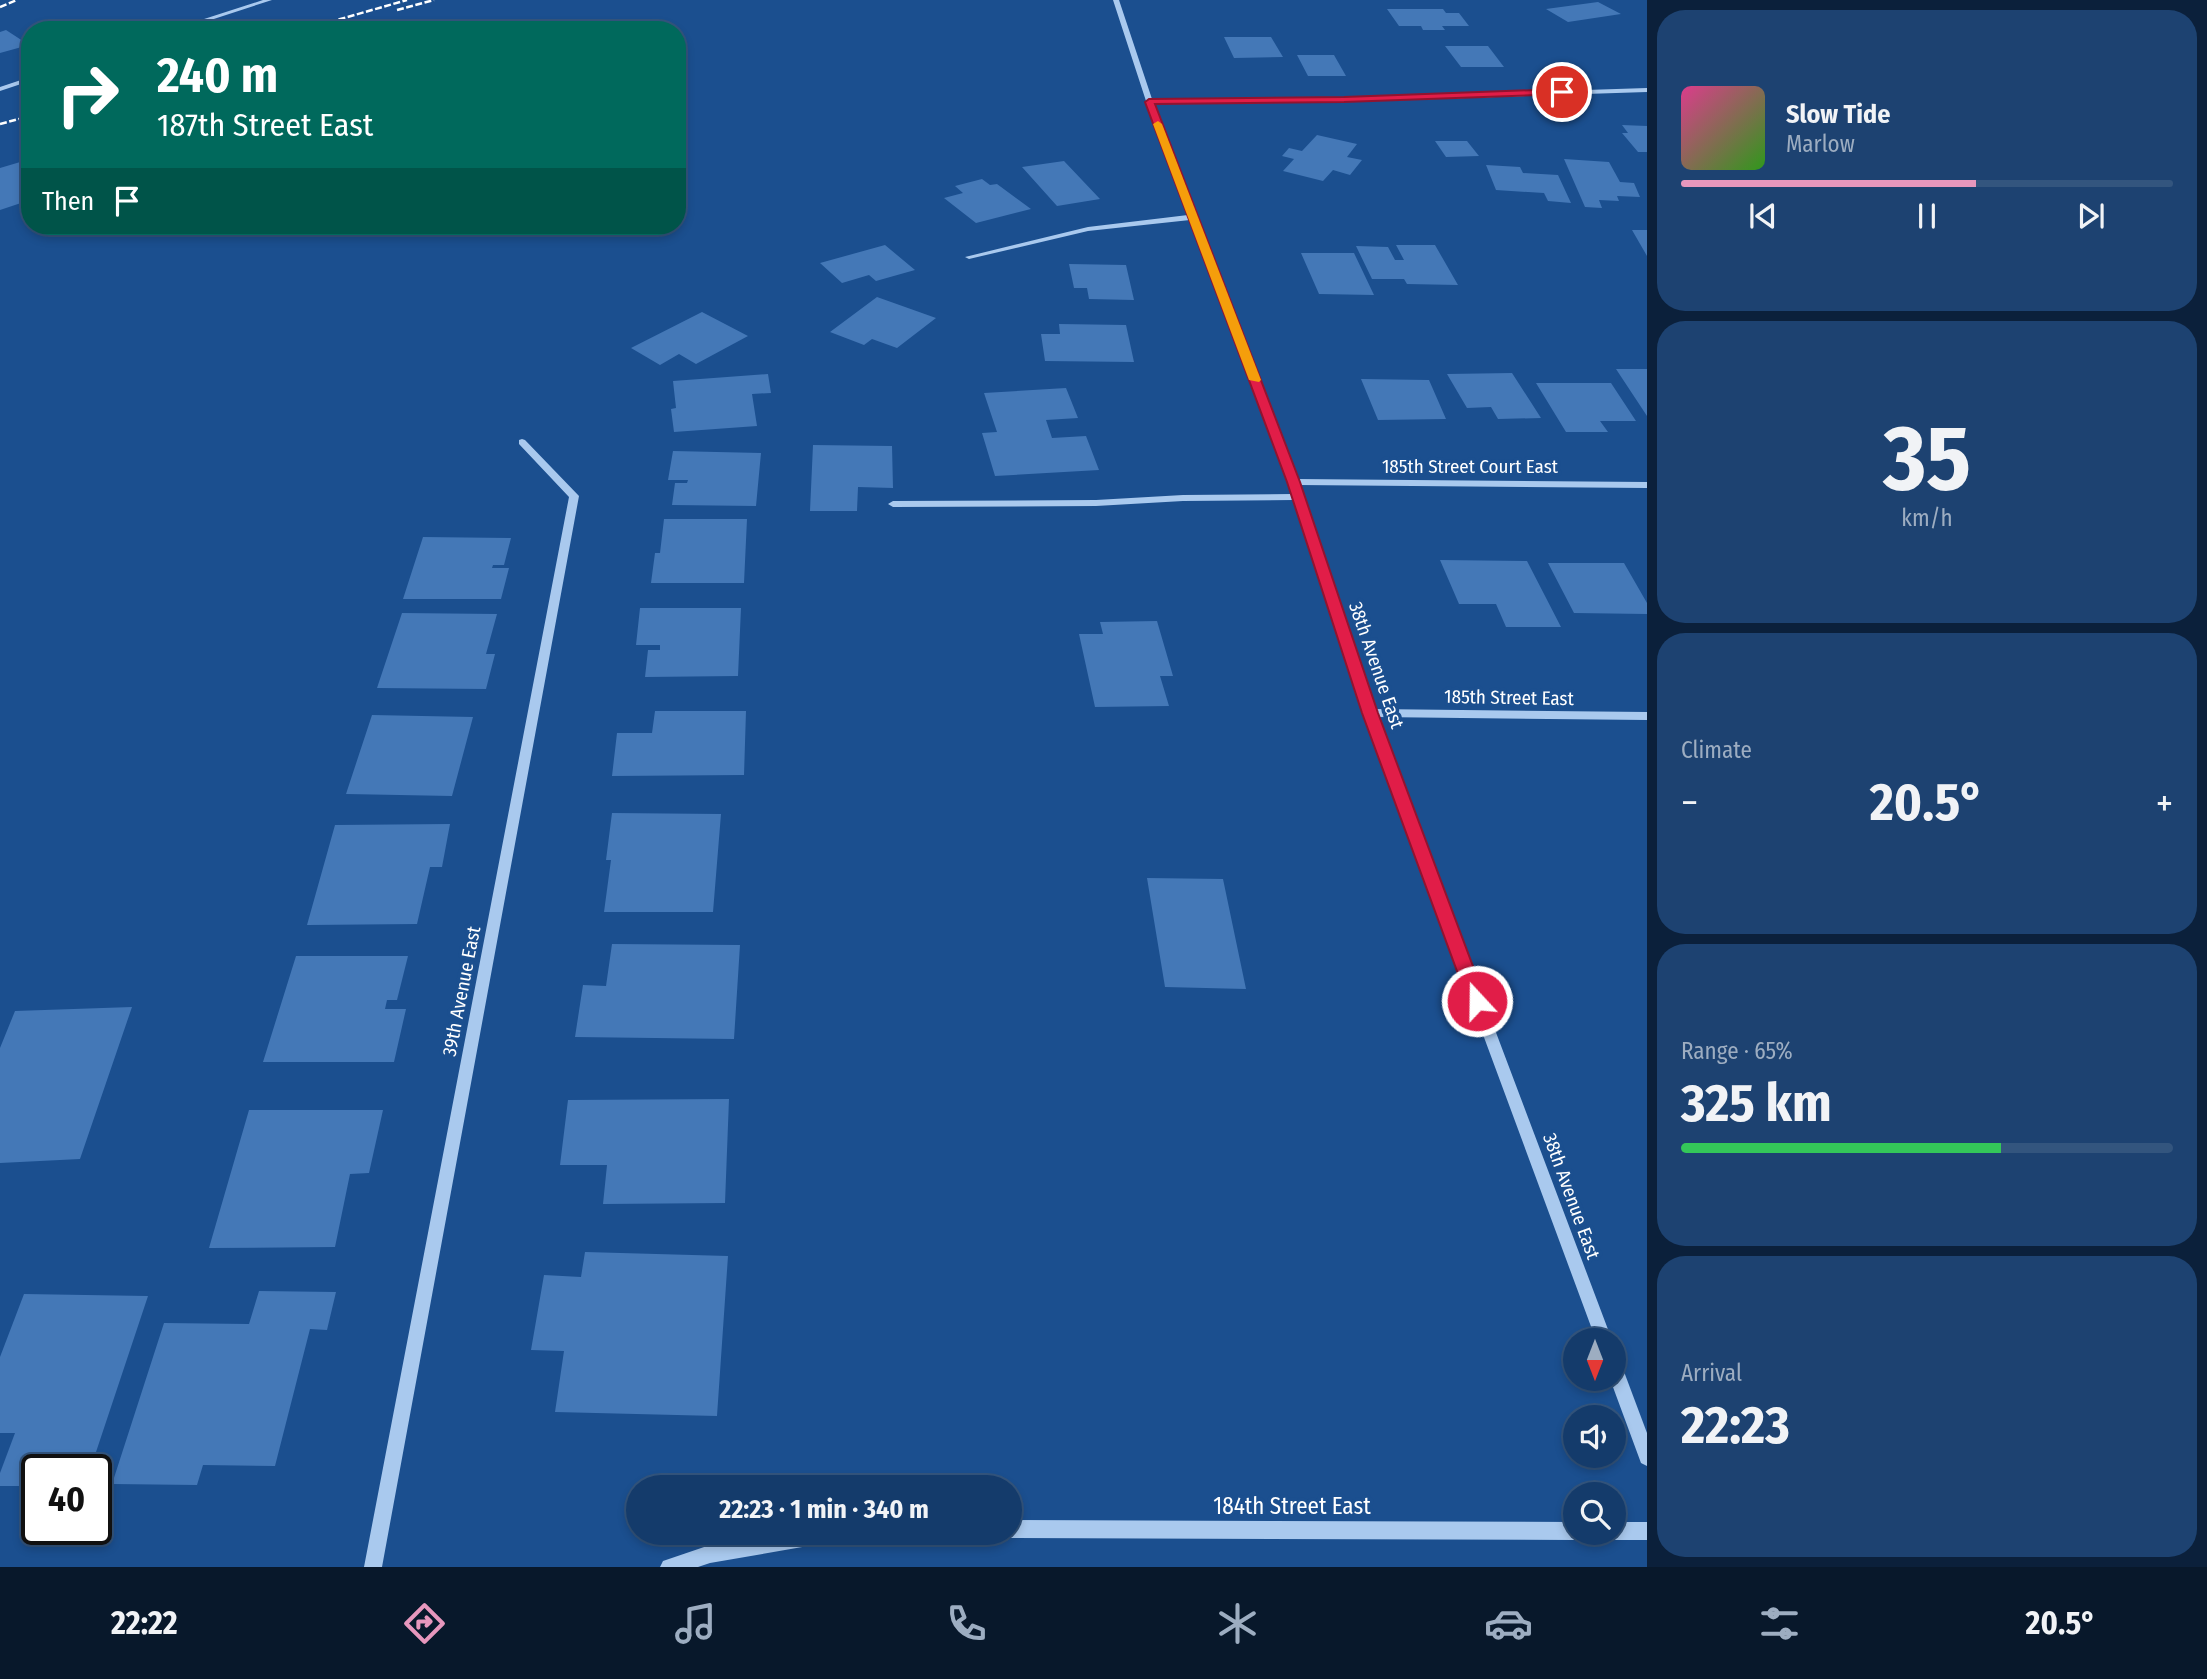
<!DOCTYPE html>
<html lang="en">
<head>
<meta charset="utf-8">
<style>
	body { margin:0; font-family:"Fira Sans Condensed",sans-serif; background:#1d4271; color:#f1f3f6; height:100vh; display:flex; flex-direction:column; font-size:26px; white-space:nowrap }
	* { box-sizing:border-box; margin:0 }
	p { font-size:23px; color:#9dadc1 }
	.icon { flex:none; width:38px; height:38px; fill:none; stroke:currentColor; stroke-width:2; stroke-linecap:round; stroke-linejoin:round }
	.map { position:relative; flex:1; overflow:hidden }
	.details { display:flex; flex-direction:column; gap:10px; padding:10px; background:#0b203b; width:560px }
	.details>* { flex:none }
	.banner { position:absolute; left:21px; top:21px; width:665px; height:214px; border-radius:28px; box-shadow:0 4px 10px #0003,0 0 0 2px #33557e; background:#00695c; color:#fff; overflow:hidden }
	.needle { width:46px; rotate:180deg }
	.buttons { position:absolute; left:1563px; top:1328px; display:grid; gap:14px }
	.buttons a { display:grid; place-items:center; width:63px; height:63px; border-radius:50%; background:#143b6b; box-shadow:0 4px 10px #0003,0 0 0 2px #33557e; font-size:35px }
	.speed { position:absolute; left:21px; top:1454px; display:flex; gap:14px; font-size:35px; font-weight:700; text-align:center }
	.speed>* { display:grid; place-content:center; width:91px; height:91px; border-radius:50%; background:#143b6b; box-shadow:0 4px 10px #0003,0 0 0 2px #33557e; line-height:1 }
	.speed .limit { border:4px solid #111; border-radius:10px; background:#fff; color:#111 }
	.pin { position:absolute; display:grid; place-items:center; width:60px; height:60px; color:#fff; margin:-30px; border:4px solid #fff; border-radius:50%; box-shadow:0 2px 7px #0007 }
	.me { position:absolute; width:77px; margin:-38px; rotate:339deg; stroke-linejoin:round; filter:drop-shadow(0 0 5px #0008) }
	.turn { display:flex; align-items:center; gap:24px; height:147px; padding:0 21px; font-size:32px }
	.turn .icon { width:91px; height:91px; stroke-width:2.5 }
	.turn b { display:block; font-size:49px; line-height:60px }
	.then { display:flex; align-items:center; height:66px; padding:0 21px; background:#0003; gap:14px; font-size:26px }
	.big { font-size:52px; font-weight:700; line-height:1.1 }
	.details .tile { flex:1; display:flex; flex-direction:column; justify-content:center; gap:10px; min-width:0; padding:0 24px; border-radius:28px; background:#1d4271 }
	.details .dial { align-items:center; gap:0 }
	.dial b { font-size:91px; line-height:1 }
	.song { display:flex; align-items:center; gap:21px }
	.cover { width:84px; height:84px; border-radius:10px; background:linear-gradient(135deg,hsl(330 70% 55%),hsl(110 70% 35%)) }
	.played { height:7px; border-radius:4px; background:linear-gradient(90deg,#e797bd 60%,#33557e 60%) }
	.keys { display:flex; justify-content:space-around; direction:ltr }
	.heat { display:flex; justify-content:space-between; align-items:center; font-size:38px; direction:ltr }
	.charge { height:10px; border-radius:5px; background:linear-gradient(90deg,#34c759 65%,#33557e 0) }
	.trip { position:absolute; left:626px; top:1475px; width:396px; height:70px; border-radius:35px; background:#143b6b; box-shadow:0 4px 10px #0003,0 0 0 2px #33557e; font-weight:700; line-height:70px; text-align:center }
	.menu { display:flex; height:112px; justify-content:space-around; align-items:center; background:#08182b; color:#9dadc1 }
	.menu .icon { width:49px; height:49px }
	.menu .selected { color:#e797bd }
	.menu b { font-size:32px; color:#f1f3f6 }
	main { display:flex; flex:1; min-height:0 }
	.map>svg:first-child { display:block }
	.building { fill:#4478b7 }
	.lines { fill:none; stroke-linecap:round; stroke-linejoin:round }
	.minor { fill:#a9c9ee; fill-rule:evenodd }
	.rail { stroke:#fff; stroke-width:2.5; stroke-dasharray:7 2.5; stroke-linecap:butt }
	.route { fill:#e11d48; stroke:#92132f; stroke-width:2 }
	.slow { fill:#f59e0b }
	.labels { text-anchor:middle; stroke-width:7; stroke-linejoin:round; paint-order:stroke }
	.street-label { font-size:19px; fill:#fff; stroke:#1b4f8f }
	.near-street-label { font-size:23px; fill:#fff; stroke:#1b4f8f }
</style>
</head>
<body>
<main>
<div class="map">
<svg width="1647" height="1567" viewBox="0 0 1647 1567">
	<rect width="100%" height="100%" fill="#1b4f8f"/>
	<path class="building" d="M1598 2 1621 14 1568 22 1546 9Z
		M1387 9H1443L1446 13H1459L1469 26H1442L1445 30H1423L1421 26H1399Z
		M6 30 29 45 0 53V32Z
		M1224 37H1271L1283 57 1234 58Z
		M1445 46H1488L1504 67H1461Z
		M1297 55H1334L1346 76H1308Z
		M1622 125 1647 126V152H1638L1622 133H1628Z
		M1317 135 1357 144 1347 157 1362 160 1350 175 1333 170 1323 181 1283 171 1294 159 1282 156 1289 148 1302 151Z
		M1435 141H1467L1479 156 1446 157Z
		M1564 159 1609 162 1620 182 1634 183 1640 197 1617 196 1619 201 1599 200 1602 208 1585 207Z
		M27 160 30 162V200L0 210V168Z
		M1064 161 1100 199 1057 206 1022 167Z
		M1486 165 1520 167 1523 173 1558 175 1571 203 1548 201 1544 193 1496 190Z
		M982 179 990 185 997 184 1031 209 976 223 944 198 963 193 955 186Z
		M1632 230H1647V256Z
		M885 245 915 270 876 281 869 275 842 283 820 263Z
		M1396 245H1435L1458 285 1407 284 1404 279H1372L1356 246 1388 247 1395 260H1404Z
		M1301 253H1354L1374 295 1319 294Z
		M1069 264 1126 265 1134 300 1089 299 1087 288H1074Z
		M877 297 936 318 897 348 872 339 864 345 830 332Z
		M702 312 748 336 696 364 679 354 660 365 631 348Z
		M1059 324 1126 325 1134 362 1045 361 1041 334H1060Z
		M1616 369H1647V416Z
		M1512 373 1541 418 1498 419 1491 407 1467 408 1447 374Z
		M768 374 771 393 752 394 757 426 674 432 671 409 676 408 673 381Z
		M1361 379 1429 380 1446 419 1378 420Z
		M1536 383H1611L1636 421H1600L1608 432H1566Z
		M1066 388 1078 418 1046 420 1052 438 1086 436 1099 470 995 476 982 433 997 432 984 393Z
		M813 445 892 446 893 488 858 487 857 511H810Z
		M673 451 761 453 756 506 672 505 675 483H687L688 480H668Z
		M664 519H747L744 583H651L655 553H660Z
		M423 537 511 538 504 565H493L492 568H509L501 599H403Z
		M1440 560 1527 561 1561 627H1506L1496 604H1459Z
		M1548 563H1624L1647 603V614L1574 613Z
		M640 608H741L738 676 645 677 648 650H660V645H636Z
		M402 613 497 614 486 654H495L486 689 377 688Z
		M1157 621 1173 676H1160L1169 706 1095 707 1079 634H1103L1100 622Z
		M655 711H746L744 775 612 776 617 733H652Z
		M372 715 473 717 452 796 346 794Z
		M612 813 721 814 713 912H604L611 860H606Z
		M450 824 442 867H430L417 924 307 925 335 825Z
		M1147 878 1223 879 1246 989 1165 987Z
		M612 944 740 945 734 1039 575 1037 583 985 606 986Z
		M296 956H408L397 1000H387L385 1009H406L394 1062H263Z
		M132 1007 80 1159 0 1163V1048L15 1011Z
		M729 1099 725 1203 603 1204 607 1165H560L568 1100Z
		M249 1110H383L369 1173 350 1174 335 1247 209 1248Z
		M585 1252 728 1256 717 1416 555 1412 564 1351 531 1350 544 1275 581 1277Z
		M259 1291 336 1292 327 1330 310 1329 275 1466 203 1465 197 1485 112 1484 164 1323 249 1324Z
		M24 1294 148 1296 90 1470H37V1486H0V1473L15 1433H0V1357Z"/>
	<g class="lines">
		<path class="minor" d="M263 0H272L180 30H170Z
			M1113 0H1119L1152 99 1344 98 1647 88V92L1344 102 1153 103 1297 479 1647 482V488L1299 485 1374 709 1647 712V720L1377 717 1612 1340H1596L1364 713 1294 500 1183 501 1096 506 893 507 888 504 893 501 1096 500 1183 495 1292 494 1190 220 1088 231 969 259 965 257 1088 227 1188 215 1146 101Z
			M30 77V81L0 91V87Z
			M522 439 525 440 579 496 382 1567H364L569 497 519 444V440Z
			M1614 1359 1620 1361 1647 1433V1466L1641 1463 1610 1379H1614Z
			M1010 1520 1575 1522V1533H1583L1581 1537 1575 1540 1010 1538 1003 1533H1010Z
			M1614 1522H1647V1540H1614L1608 1537 1606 1533H1614Z
			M779 1533H840L837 1539 831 1542 710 1563 698 1567H660L663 1561 710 1545Z"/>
		<path class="rail" d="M0 7 17 0
			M397 10 434 0
			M302 30 407 0
			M0 124 30 116"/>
	</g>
	<path class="route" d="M1562 89 1567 92 1565 94 1344 102 1155 104 1300 482 1378 713 1486 1001 1483 1006 1477 1008 1471 1006 1468 1001 1362 713 1287 482 1145 102 1149 99 1344 97Z"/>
	<path class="slow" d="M1158 121 1162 124 1261 380 1259 382 1249 380 1153 124Z"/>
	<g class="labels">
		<g class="street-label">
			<text x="1470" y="473">185th Street Court East</text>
			<text transform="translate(1377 665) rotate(71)" y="7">38th Avenue East</text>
			<text transform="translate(1509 697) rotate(1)" y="7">185th Street East</text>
			<text transform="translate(461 991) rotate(-79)" y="7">39th Avenue East</text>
			<text transform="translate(1572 1196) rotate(70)" y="7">38th Avenue East</text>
		</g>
		<g class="near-street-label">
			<text x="1292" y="1514">184th Street East</text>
		</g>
	</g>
</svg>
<div class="buttons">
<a><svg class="needle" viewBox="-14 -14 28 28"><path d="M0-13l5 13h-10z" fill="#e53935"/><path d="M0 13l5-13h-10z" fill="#9dadc1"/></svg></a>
<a><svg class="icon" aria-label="sound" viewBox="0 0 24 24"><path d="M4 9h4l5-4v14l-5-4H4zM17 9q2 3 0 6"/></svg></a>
<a><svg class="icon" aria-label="search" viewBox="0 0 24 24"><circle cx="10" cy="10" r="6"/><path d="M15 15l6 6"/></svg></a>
</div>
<div class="speed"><div class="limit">40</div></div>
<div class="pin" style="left:1562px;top:92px;background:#d93025"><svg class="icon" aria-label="arrive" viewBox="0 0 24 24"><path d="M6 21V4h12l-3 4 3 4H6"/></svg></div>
<svg class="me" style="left:1477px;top:1001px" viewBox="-20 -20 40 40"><circle r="17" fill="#e11d48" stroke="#fff" stroke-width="3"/><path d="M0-11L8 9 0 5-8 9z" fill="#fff"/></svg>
<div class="trip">22:23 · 1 min · 340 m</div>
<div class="banner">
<div class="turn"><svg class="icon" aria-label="right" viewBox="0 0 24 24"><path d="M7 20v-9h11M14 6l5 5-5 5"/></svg><div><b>240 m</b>187th Street East</div></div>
<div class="then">Then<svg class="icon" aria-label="arrive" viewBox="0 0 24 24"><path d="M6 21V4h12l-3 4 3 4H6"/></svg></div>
</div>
</div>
<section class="details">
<div class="tile">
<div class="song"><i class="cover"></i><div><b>Slow Tide</b><p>Marlow</p></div></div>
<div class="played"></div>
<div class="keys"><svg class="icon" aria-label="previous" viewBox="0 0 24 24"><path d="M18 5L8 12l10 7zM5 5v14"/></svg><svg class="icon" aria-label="pause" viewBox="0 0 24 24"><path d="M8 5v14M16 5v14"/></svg><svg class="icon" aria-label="next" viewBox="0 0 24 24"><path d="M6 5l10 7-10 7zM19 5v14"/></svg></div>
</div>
<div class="tile dial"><b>35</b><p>km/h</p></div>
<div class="tile"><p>Climate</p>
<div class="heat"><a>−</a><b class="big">20.5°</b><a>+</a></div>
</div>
<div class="tile"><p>Range · 65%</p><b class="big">325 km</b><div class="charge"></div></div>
<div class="tile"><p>Arrival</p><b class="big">22:23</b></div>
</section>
</main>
<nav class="menu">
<b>22:22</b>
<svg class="icon selected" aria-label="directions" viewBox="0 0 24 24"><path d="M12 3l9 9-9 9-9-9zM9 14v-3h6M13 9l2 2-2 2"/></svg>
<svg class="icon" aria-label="music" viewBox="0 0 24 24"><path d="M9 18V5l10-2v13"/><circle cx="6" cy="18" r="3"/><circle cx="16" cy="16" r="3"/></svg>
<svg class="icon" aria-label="phone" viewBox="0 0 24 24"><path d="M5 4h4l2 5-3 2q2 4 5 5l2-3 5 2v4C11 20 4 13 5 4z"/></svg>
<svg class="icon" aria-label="climate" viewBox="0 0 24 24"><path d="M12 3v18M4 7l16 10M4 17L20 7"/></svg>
<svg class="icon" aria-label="car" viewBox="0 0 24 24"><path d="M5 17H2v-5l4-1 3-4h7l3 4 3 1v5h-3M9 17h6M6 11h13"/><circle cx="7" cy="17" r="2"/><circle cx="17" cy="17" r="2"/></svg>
<svg class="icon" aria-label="filters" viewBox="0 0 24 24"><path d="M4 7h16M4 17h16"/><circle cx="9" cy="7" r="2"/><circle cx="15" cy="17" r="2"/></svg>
<b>20.5°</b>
</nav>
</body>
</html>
